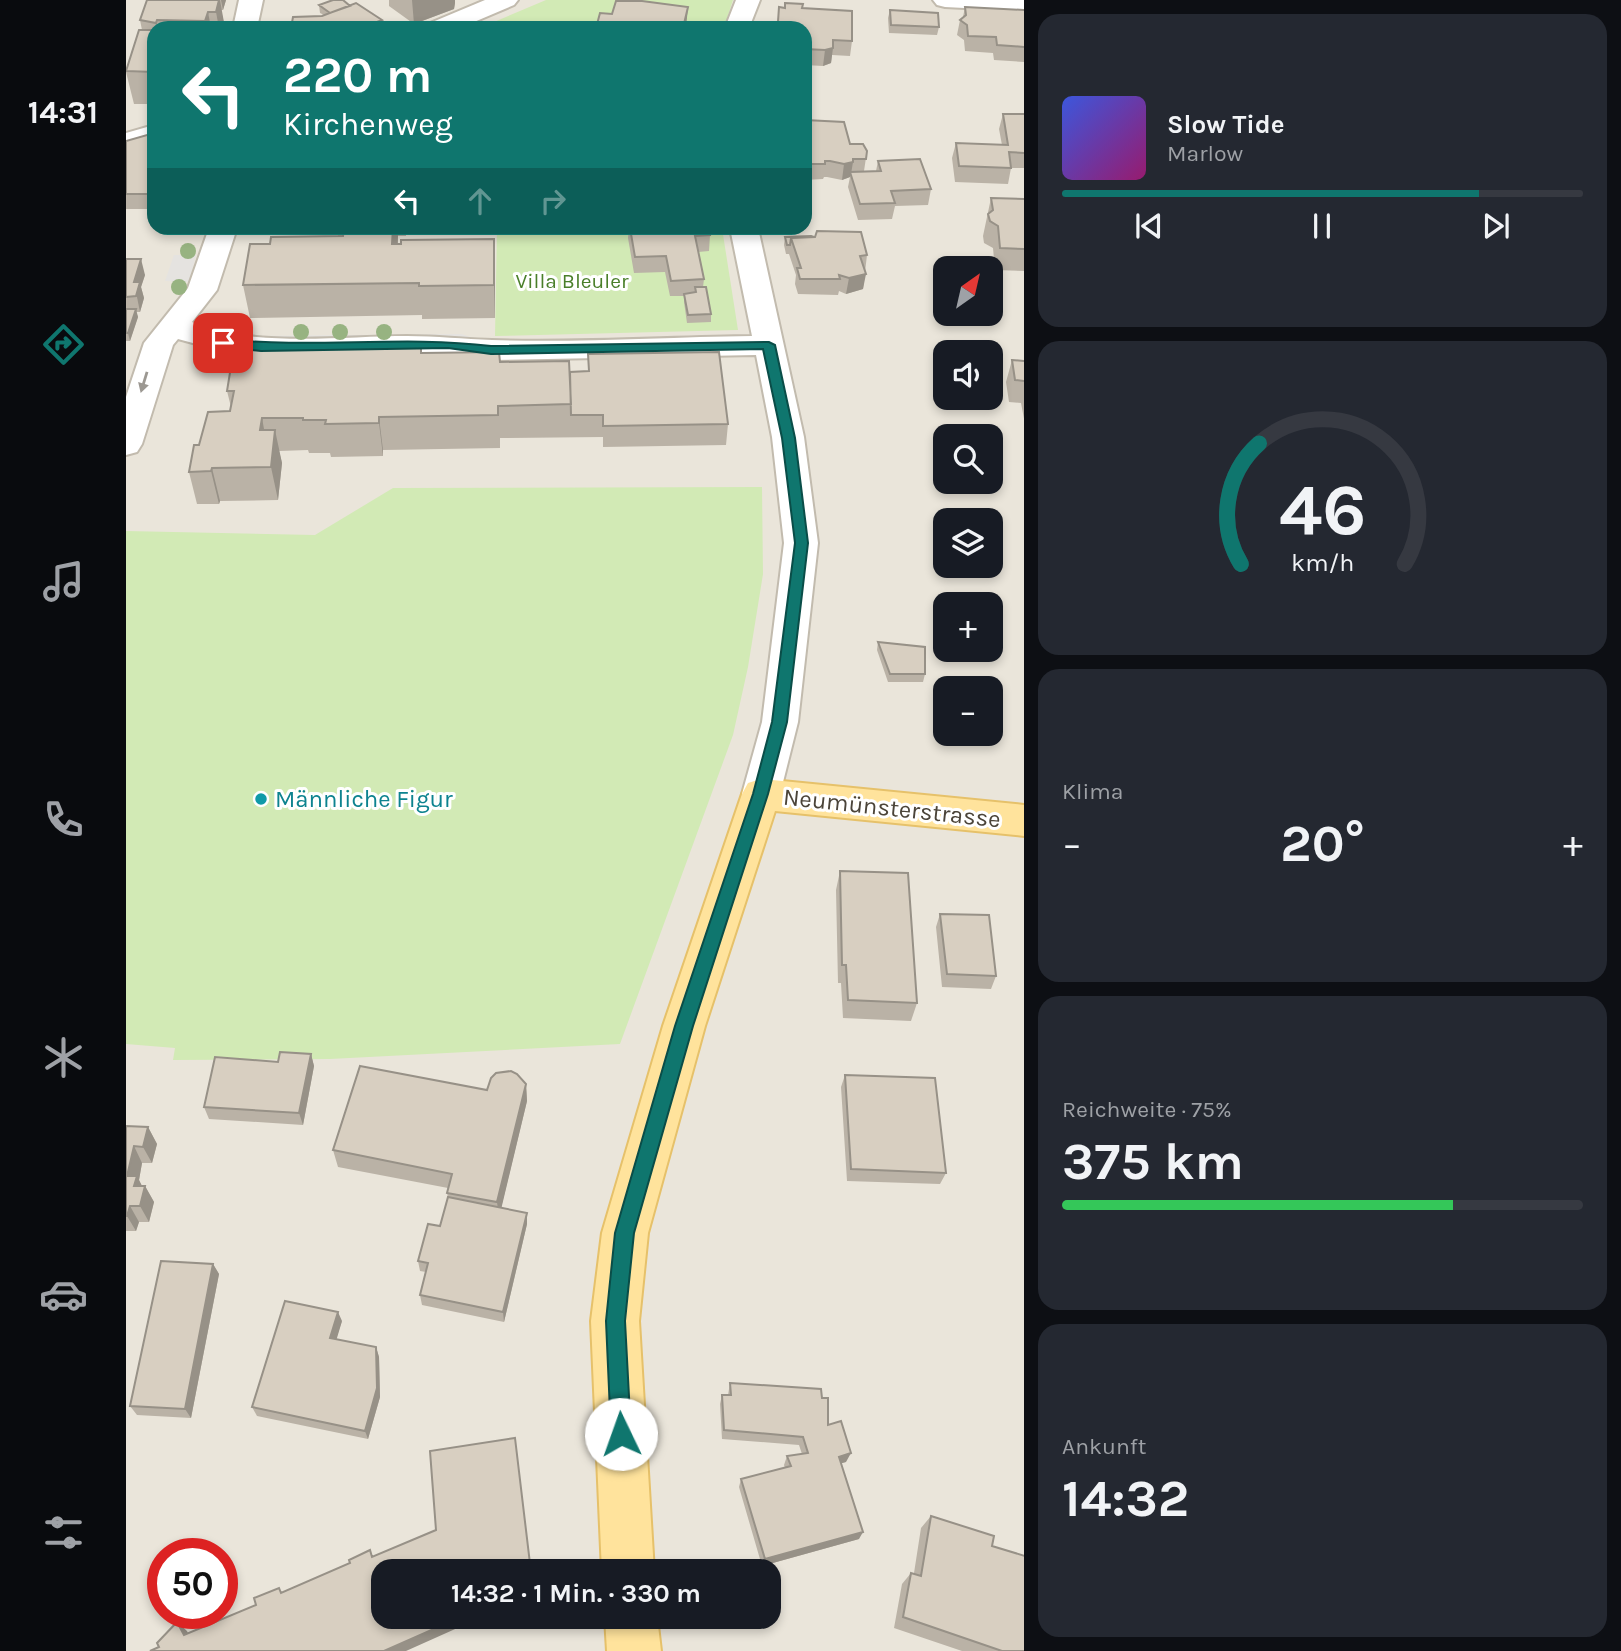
<!DOCTYPE html>
<html lang="de">
<head>
<meta charset="utf-8">
<style>
	body { margin:0; font-family:Karla,sans-serif; background:#242831; color:#f1f3f6; height:100vh; display:flex; flex-direction:column; font-size:26px; white-space:nowrap }
	* { box-sizing:border-box; margin:0 }
	p { font-size:23px; color:#9ea1a6 }
	.icon { flex:none; width:38px; height:38px; fill:none; stroke:currentColor; stroke-width:2; stroke-linecap:round; stroke-linejoin:round }
	.map { position:relative; flex:1; overflow:hidden }
	.side { display:flex; flex-direction:column; gap:14px; padding:14px; background:#0d0f14; width:597px }
	.side>* { flex:none }
	.top-card { position:absolute; left:21px; top:21px; width:665px; height:214px; border-radius:21px; box-shadow:0 4px 10px #0003; background:#0f766e; color:#fff; overflow:hidden }
	.needle { width:46px; rotate:34deg }
	.controls { position:absolute; left:807px; top:256px; display:grid; gap:14px }
	.controls a { display:grid; place-items:center; width:70px; height:70px; border-radius:14px; background:#171b24; box-shadow:0 4px 10px #0003; font-size:35px }
	.speed { position:absolute; left:21px; top:1538px; display:flex; gap:14px; font-size:35px; font-weight:700; text-align:center }
	.speed>* { display:grid; place-content:center; width:91px; height:91px; border-radius:50%; background:#171b24; box-shadow:0 4px 10px #0003; line-height:1 }
	.speed .limit { border:10px solid #d22; background:#fff; color:#111 }
	.pin { position:absolute; display:grid; place-items:center; width:60px; height:60px; color:#fff; margin:-30px; border-radius:14px; box-shadow:0 4px 10px #0006 }
	.me { position:absolute; width:77px; margin:-38px; rotate:357deg; stroke-linejoin:round; filter:drop-shadow(0 0 5px #0008) }
	.turn { display:flex; align-items:center; gap:24px; height:147px; padding:0 21px; font-size:32px }
	.turn .icon { width:91px; height:91px; stroke-width:2.5 }
	.turn b { display:block; font-size:49px; line-height:60px }
	.lanes { display:flex; align-items:center; height:66px; padding:0 21px; background:#0003; justify-content:center; gap:35px; direction:ltr }
	.lanes .off { opacity:.35 }
	.big { font-size:52px; font-weight:700; line-height:1.1 }
	.side .widget { flex:1; display:flex; flex-direction:column; justify-content:center; gap:10px; min-width:0; padding:0 24px; border-radius:21px; background:#242831 }
	.side .dial { align-items:center; gap:0 }
	.dial svg { height:182px; overflow:visible; fill:none; stroke:#363941; stroke-width:7; stroke-linecap:round; text-anchor:middle }
	.dial text { fill:#f1f3f6; stroke:none }
	.song { display:flex; align-items:center; gap:21px }
	.cover { width:84px; height:84px; border-radius:10px; background:linear-gradient(135deg,hsl(230 70% 55%),hsl(320 70% 35%)) }
	.played { height:7px; border-radius:4px; background:linear-gradient(90deg,#0f766e 80%,#363941 80%) }
	.keys { display:flex; justify-content:space-around; direction:ltr }
	.heat { display:flex; justify-content:space-between; align-items:center; font-size:38px; direction:ltr }
	.charge { height:10px; border-radius:5px; background:linear-gradient(90deg,#34c759 75%,#363941 0) }
	.trip { position:absolute; left:245px; top:1559px; width:410px; height:70px; border-radius:21px; background:#171b24; box-shadow:0 4px 10px #0003; font-weight:700; line-height:70px; text-align:center }
	main { display:flex; flex:1; min-height:0 }
	.tab-bar { display:flex; flex-direction:column; width:126px; justify-content:space-around; align-items:center; background:#090b0e; color:#9ea1a6 }
	.tab-bar .icon { width:49px; height:49px }
	.tab-bar .current { color:#0f766e }
	.tab-bar b { font-size:32px; color:#f1f3f6 }
	.map>svg:first-child { display:block }
	.residential { fill:#eae5da; fill-rule:evenodd }
	.green { fill:#d2eab5 }
	.parking { fill:#e5e3e0 }
	.lines { fill:none; stroke-linecap:round; stroke-linejoin:round }
	.minor-casing { stroke:#c2bbae; stroke-width:4 }
	.major-casing { stroke:#e6c16a; stroke-width:4 }
	.minor { fill:#fff; fill-rule:evenodd }
	.major { fill:#ffe39c; fill-rule:evenodd }
	.tree { fill:#97b381 }
	.wall { fill:#bab2a6 }
	.shaded-wall { fill:#979187 }
	.building { fill:#d8cfc1; stroke:#979187; stroke-width:2 }
	.oneway { fill:#9c9892 }
	.route { fill:#0f766e; stroke:#0a4d48; stroke-width:2 }
	.culture-dot { fill:#0f9aa8; stroke:#fff; stroke-width:2.5 }
	.labels { text-anchor:middle; stroke-width:6; stroke-linejoin:round; paint-order:stroke }
	.far-park-label { font-size:21px; fill:#4a7f2a; stroke:#fff }
	.culture-label { font-size:24px; fill:#0d838f; stroke:#fff; text-anchor:start }
	.street-label { font-size:24px; fill:#4b4439; stroke:#fff }
</style>
</head>
<body>
<main>
<nav class="tab-bar">
<b>14:31</b>
<svg class="icon current" aria-label="directions" viewBox="0 0 24 24"><path d="M12 3l9 9-9 9-9-9zM9 14v-3h6M13 9l2 2-2 2"/></svg>
<svg class="icon" aria-label="music" viewBox="0 0 24 24"><path d="M9 18V5l10-2v13"/><circle cx="6" cy="18" r="3"/><circle cx="16" cy="16" r="3"/></svg>
<svg class="icon" aria-label="phone" viewBox="0 0 24 24"><path d="M5 4h4l2 5-3 2q2 4 5 5l2-3 5 2v4C11 20 4 13 5 4z"/></svg>
<svg class="icon" aria-label="climate" viewBox="0 0 24 24"><path d="M12 3v18M4 7l16 10M4 17L20 7"/></svg>
<svg class="icon" aria-label="car" viewBox="0 0 24 24"><path d="M5 17H2v-5l4-1 3-4h7l3 4 3 1v5h-3M9 17h6M6 11h13"/><circle cx="7" cy="17" r="2"/><circle cx="17" cy="17" r="2"/></svg>
<svg class="icon" aria-label="filters" viewBox="0 0 24 24"><path d="M4 7h16M4 17h16"/><circle cx="9" cy="7" r="2"/><circle cx="15" cy="17" r="2"/></svg>
</nav>
<div class="map">
<svg width="899" height="1651" viewBox="0 0 899 1651">
	<rect width="100%" height="100%" fill="#f6f3ec"/>
	<path class="residential" d="M0 0H898V1651H0ZM28 28H679V228H28ZM819 268H864V313H819ZM819 352H864V397H819ZM819 436H864V481H819ZM819 520H864V565H819ZM819 604H864V649H819ZM819 688H864V733H819ZM37 1554H96V1614H37ZM257 1572H642V1617H257Z"/>
	<path class="green" d="M420 0H607L598 28H354Z
		M371 228H596L612 330 369 336Z
		M636 487 637 574 622 667 607 735 494 1044 204 1059 47 1060 49 1048 0 1044V531L189 535 267 488Z"/>
	<path class="parking" d="M48 255H70L63 282 39 281Z
		M335 334 351 339 125 342 126 336Z"/>
	<g class="lines">
		<g class="minor-casing">
			<path id="minor" d="M113 0H137L131 28H107Z
				M359 0H392L388 5 334 28H301L304 23Z
				M610 0H634L623 28H599Z
				M807 0H899V11L819 7 811 5Z
				M28 125V142L0 150V133Z
				M83 228H111L91 290 66 322C124 348 217 336 281 336 310 336 338 339 366 340 452 343 540 337 626 336L604 228H632L678 437 692 543 672 722 654 794 648 805 635 809 622 805 616 794 636 722 658 543 646 437 630 355 365 360 305 355 144 356 104 353 52 339 47 345 16 444 11 452 0 455V397L18 343 62 288Z"/>
		</g>
		<g class="major-casing">
			<path id="major" d="M635 779 899 805V836L649 811 579 1026 522 1233 513 1321 528 1572H476L465 1321 476 1233 537 1026 616 794 622 783Z
				M479 1617H531L535 1651H481Z"/>
		</g>
		<use href="#minor" class="minor"/>
		<use href="#major" class="major"/>
	</g>
	<g class="tree">
		<circle cx="62" cy="251" r="8"/>
		<circle cx="53" cy="287" r="8"/>
		<circle cx="175" cy="332" r="8"/>
		<circle cx="214" cy="332" r="8"/>
		<circle cx="258" cy="332" r="8"/>
	</g>
	<path class="wall" d="M21 0H100L97 10H95L99 28H28V104H8L0 72 16 30 14 20Z
		M263 0H329V3L328 9 288 24 263 6Z
		M193 5 224 6 256 20 257 28H165L198 15 194 13Z
		M653 7 676 8 726 41 724 56 706 55 705 63 697 66 679 65V28H651Z
		M839 7 899 10V62L868 60 867 53 839 51 838 40 831 35 834 20 837 17Z
		M764 10 813 27 811 35 763 33 762 18Z
		M877 114H899V168H885L882 184 829 182 826 158 830 143 876 145 873 129Z
		M679 120 724 144 741 151 738 171H750L752 161 805 189 802 205 769 206 766 219 732 220 722 187 724 177 716 180 701 177H698L697 179 679 180Z
		M28 133V209H0V141Z
		M865 198 899 199V271L869 270 867 248 858 243 857 236Z
		M211 228H280V236H272V244L369 272V318L296 319V315L124 318 117 285 144 244 212 236Z
		M503 228H583L584 235 583 251 572 252 578 279 577 287 585 314V322L561 323 558 302V296H544L539 272 508 273 502 238Z
		M659 237H688L741 255 737 289 720 294 713 291 712 295 672 294 669 284 670 275 663 254H660L658 245Z
		M0 259 19 275 15 287 18 298 14 312H10L12 317 4 341H0Z
		M295 345 296 353 374 362 444 372 462 371V354L602 424 600 445 477 447V437L374 438V448L257 450V456L205 457 204 453H183L182 450 153 451 156 463 152 500 94 501 93 504H71L63 472 73 445 104 411 105 407 101 391Z
		M886 360 899 361V424L895 403 883 402 880 382Z
		M752 642 799 674 797 682H762L751 650Z
		M714 871 791 1003 785 1021 717 1018 715 983H712L710 890Z
		M814 914 870 976 865 989 816 987 810 927Z
		M185 1054 188 1066 177 1125 83 1119 78 1107 152 1062Z
		M719 1075 820 1173 814 1184 721 1181 715 1087Z
		M400 1084 401 1101 375 1208 401 1213V1224L378 1322 296 1305 294 1295 300 1272 294 1271 292 1261 314 1226 322 1197 321 1193 322 1188 212 1167 207 1150 361 1090Z
		M0 1126 22 1127 31 1144 26 1163H16L13 1180 16 1186H19L28 1202 23 1222H13L10 1231H0Z
		M87 1264 93 1274 65 1418 11 1415 4 1406Z
		M216 1321 210 1339 250 1347 253 1357 254 1397 242 1439 131 1416 126 1407Z
		M604 1383 696 1398 702 1425 720 1462 715 1463 733 1539 636 1566 613 1487 615 1479 659 1468 658 1465 661 1456 676 1454 673 1445 596 1439 594 1404 596 1395H602Z
		M805 1516 866 1546 899 1651H836L768 1628 776 1584 785 1573H788L795 1528Z"/>
	<path class="shaded-wall" d="M93 0H94L99 28H93L90 12Z
		M95 0H100L97 10Z
		M286 0H329V3L328 9 288 24Z
		M562 7 560 28H557Z
		M82 12 85 28H81L79 21Z
		M256 20 257 28H236Z
		M707 48 705 63 697 66 699 50Z
		M727 162 725 174 724 172V177L716 180 718 164Z
		M267 228H272V236L270 277 266 244Z
		M368 239 369 272V318L368 285Z
		M15 259 19 275 15 287 18 298 14 312 8 282Z
		M740 274 737 289 720 294 723 278Z
		M10 309 12 317 4 341 2 333Z
		M253 417 257 450V456L253 423Z
		M136 418 142 451 134 430Z
		M149 430 156 463 152 500 145 467Z
		M86 468 94 501 93 504 85 471Z
		M185 1054 188 1066 177 1125 173 1113Z
		M400 1084 401 1101 373 1218 371 1202Z
		M22 1127 31 1144 26 1163 17 1147Z
		M8 1146 16 1163 13 1180 18 1190 19 1186 28 1202 23 1222 14 1206 1 1176Z
		M4 1206 13 1222 10 1231 1 1216Z
		M401 1213V1224L378 1322 377 1312Z
		M87 1264 93 1274 65 1418 59 1409Z
		M212 1312 216 1321 208 1348 204 1338Z
		M250 1347 253 1357 254 1397 242 1439 239 1431Z
		M725 1453 720 1462 709 1465 713 1457Z
		M737 1532 733 1539 636 1566 639 1559Z
		M335 1617H356L280 1651H258Z
		M51 1622 61 1631 67 1643 58 1635Z"/>
	<path class="building" d="M21 0H93L90 12H82L79 21 31 20 30 23 14 20Z
		M207 0H217L224 6 204 13 193 5Z
		M490 1H516L562 7 557 28H470L474 13 486 14Z
		M230 3 256 20 236 28H165L167 17 196 16Z
		M659 3 677 4 676 8 726 11V41L707 40V48L699 50 679 49V28H653L652 22 653 7 659 8Z
		M839 7 899 10V47L871 45 870 37 842 36 841 25 834 20 840 15Z
		M764 10 812 13 813 27 765 25Z
		M13 30H28V72L0 71Z
		M877 114H899V153L883 152 885 168 833 166 830 143 882 145Z
		M679 120 718 122 724 144H737L741 151 740 159H727V162L718 164 704 161H699V164H679Z
		M28 133V194H0V141Z
		M794 159 805 189 765 191 769 203 734 204 724 172 755 171 752 161Z
		M865 198 899 199V249L874 248 872 226 864 221 862 214 867 210Z
		M218 228H267L266 244H275V240L368 239V285L293 286V283L117 285 124 244H144L145 237 217 236Z
		M504 228H583L584 235 569 236 578 279 545 281 540 256 509 257Z
		M691 231 735 232 741 255 734 256 740 274 723 278 713 275 714 279H674L671 268H675L665 238 689 237Z
		M685 236 688 237 665 238 664 245H661L659 237Z
		M0 259H15L8 282H14L10 296 0 297Z
		M569 287H580L585 314 562 315 558 294 570 292Z
		M0 309H10L2 333H0Z
		M295 345V353L373 352 374 362 443 361 445 404 372 406V415L253 417V423L199 424 200 420H177V418H136L134 430H149L145 467 86 468 85 471 63 472 68 445H73L82 412 104 411 108 391H101L108 348Z
		M593 352 602 424 477 426V415H445L444 372 463 371 462 354Z
		M886 360 899 361V381L889 380Z
		M752 642 799 647V674H764Z
		M714 871 782 873 791 1003 722 1000 720 965H716Z
		M814 914 863 915 870 976 821 974Z
		M154 1052 185 1054 173 1113 78 1107 89 1057 152 1062Z
		M234 1066 361 1090 365 1078 370 1073 385 1071 391 1074 400 1084 371 1202 321 1193 326 1174 207 1150Z
		M719 1075 809 1078 820 1173 725 1169Z
		M0 1126 22 1127 17 1147 8 1146 1 1176H11L8 1186H19L14 1206H4L1 1216H0Z
		M322 1197 401 1213 377 1312 294 1295 302 1263 292 1261 302 1224 314 1226Z
		M35 1261 87 1264 59 1409 4 1406Z
		M159 1301 212 1312 204 1338 250 1347 251 1388 239 1431 126 1407Z
		M604 1383 695 1389 696 1398H702V1425L715 1421 725 1453 713 1457 737 1532 639 1559 615 1479 665 1466 661 1456 682 1453 677 1437 598 1430 596 1395H605Z
		M389 1438 405 1572H257V1617H335L258 1651H24L33 1647 31 1643 51 1622 58 1635 130 1605 128 1598 153 1588 155 1593 224 1563 223 1560 244 1550 246 1557 310 1530 304 1451Z
		M805 1516 868 1536 866 1546 899 1556V1651H876L777 1617 785 1573 795 1576Z"/>
	<defs><path id="oneway-solid" d="M-6-.8H1V-3.2L6.5 0L1 3.2V.8H-6Z" transform="scale(1.75)"/></defs>
	<use class="oneway" href="#oneway-solid" transform="translate(18 382) rotate(107)"/>
	<path class="route" d="M97 339C187 349 276 335 365 346L643 342 649 345 669 438 682 543 661 722 642 794 567 1026 508 1233 499 1321 505 1434 502 1441 495 1444 488 1441 485 1434 480 1321 489 1233 549 1026 627 794 646 722 669 543 656 438 637 349 365 354 322 348 135 351 93 346V340Z"/>
	<circle class="culture-dot" cx="135" cy="799" r="7"/>
	<g class="labels">
		<g class="far-park-label">
			<text x="446" y="288">Villa Bleuler</text>
		</g>
		<g class="culture-label">
			<text x="149" y="807">Männliche Figur</text>
		</g>
		<g class="street-label">
			<text transform="translate(766 808) rotate(6)" y="8">Neumünsterstrasse</text>
		</g>
	</g>
</svg>
<div class="controls">
<a><svg class="needle" viewBox="-14 -14 28 28"><path d="M0-13l5 13h-10z" fill="#e53935"/><path d="M0 13l5-13h-10z" fill="#9ea1a6"/></svg></a>
<a><svg class="icon" aria-label="sound" viewBox="0 0 24 24"><path d="M4 9h4l5-4v14l-5-4H4zM17 9q2 3 0 6"/></svg></a>
<a><svg class="icon" aria-label="search" viewBox="0 0 24 24"><circle cx="10" cy="10" r="6"/><path d="M15 15l6 6"/></svg></a>
<a><svg class="icon" aria-label="layers" viewBox="0 0 24 24"><path d="M12 4l9 5-9 5-9-5zM3 14l9 5 9-5"/></svg></a>
<a>+</a>
<a>−</a>
</div>
<div class="speed"><div class="limit">50</div></div>
<div class="pin" style="left:97px;top:343px;background:#d93025"><svg class="icon" aria-label="arrive" viewBox="0 0 24 24"><path d="M6 21V4h12l-3 4 3 4H6"/></svg></div>
<svg class="me" style="left:495px;top:1434px" viewBox="-20 -20 40 40"><circle r="19" fill="#fff"/><path d="M0-13L10 11 0 6-10 11z" fill="#0f766e"/></svg>
<div class="trip">14:32 · 1 Min. · 330 m</div>
<div class="top-card">
<div class="turn"><svg class="icon" aria-label="left" viewBox="0 0 24 24"><path d="M17 20v-9H6M10 6l-5 5 5 5"/></svg><div><b>220 m</b>Kirchenweg</div></div>
<div class="lanes"><svg class="icon" aria-label="left" viewBox="0 0 24 24"><path d="M17 20v-9H6M10 6l-5 5 5 5"/></svg><svg class="icon off" aria-label="ahead" viewBox="0 0 24 24"><path d="M12 20V5M6 11l6-6 6 6"/></svg><svg class="icon off" aria-label="right" viewBox="0 0 24 24"><path d="M7 20v-9h11M14 6l5 5-5 5"/></svg></div>
</div>
</div>
<section class="side">
<div class="widget">
<div class="song"><i class="cover"></i><div><b>Slow Tide</b><p>Marlow</p></div></div>
<div class="played"></div>
<div class="keys"><svg class="icon" aria-label="previous" viewBox="0 0 24 24"><path d="M18 5L8 12l10 7zM5 5v14"/></svg><svg class="icon" aria-label="pause" viewBox="0 0 24 24"><path d="M8 5v14M16 5v14"/></svg><svg class="icon" aria-label="next" viewBox="0 0 24 24"><path d="M6 5l10 7-10 7zM19 5v14"/></svg></div>
</div>
<div class="widget dial"><svg viewBox="0 0 100 80">
<path d="M14 69A42 42 0 1 1 86 69"/>
<path d="M14 69A42 42 0 0 1 22 16" stroke="#0f766e"/>
<text x="50" y="56" font-size="32" font-weight="700">46</text>
<text x="50" y="72" font-size="11">km/h</text>
</svg></div>
<div class="widget"><p>Klima</p>
<div class="heat"><a>−</a><b class="big">20°</b><a>+</a></div>
</div>
<div class="widget"><p>Reichweite · 75%</p><b class="big">375 km</b><div class="charge"></div></div>
<div class="widget"><p>Ankunft</p><b class="big">14:32</b></div>
</section>
</main>
</body>
</html>
